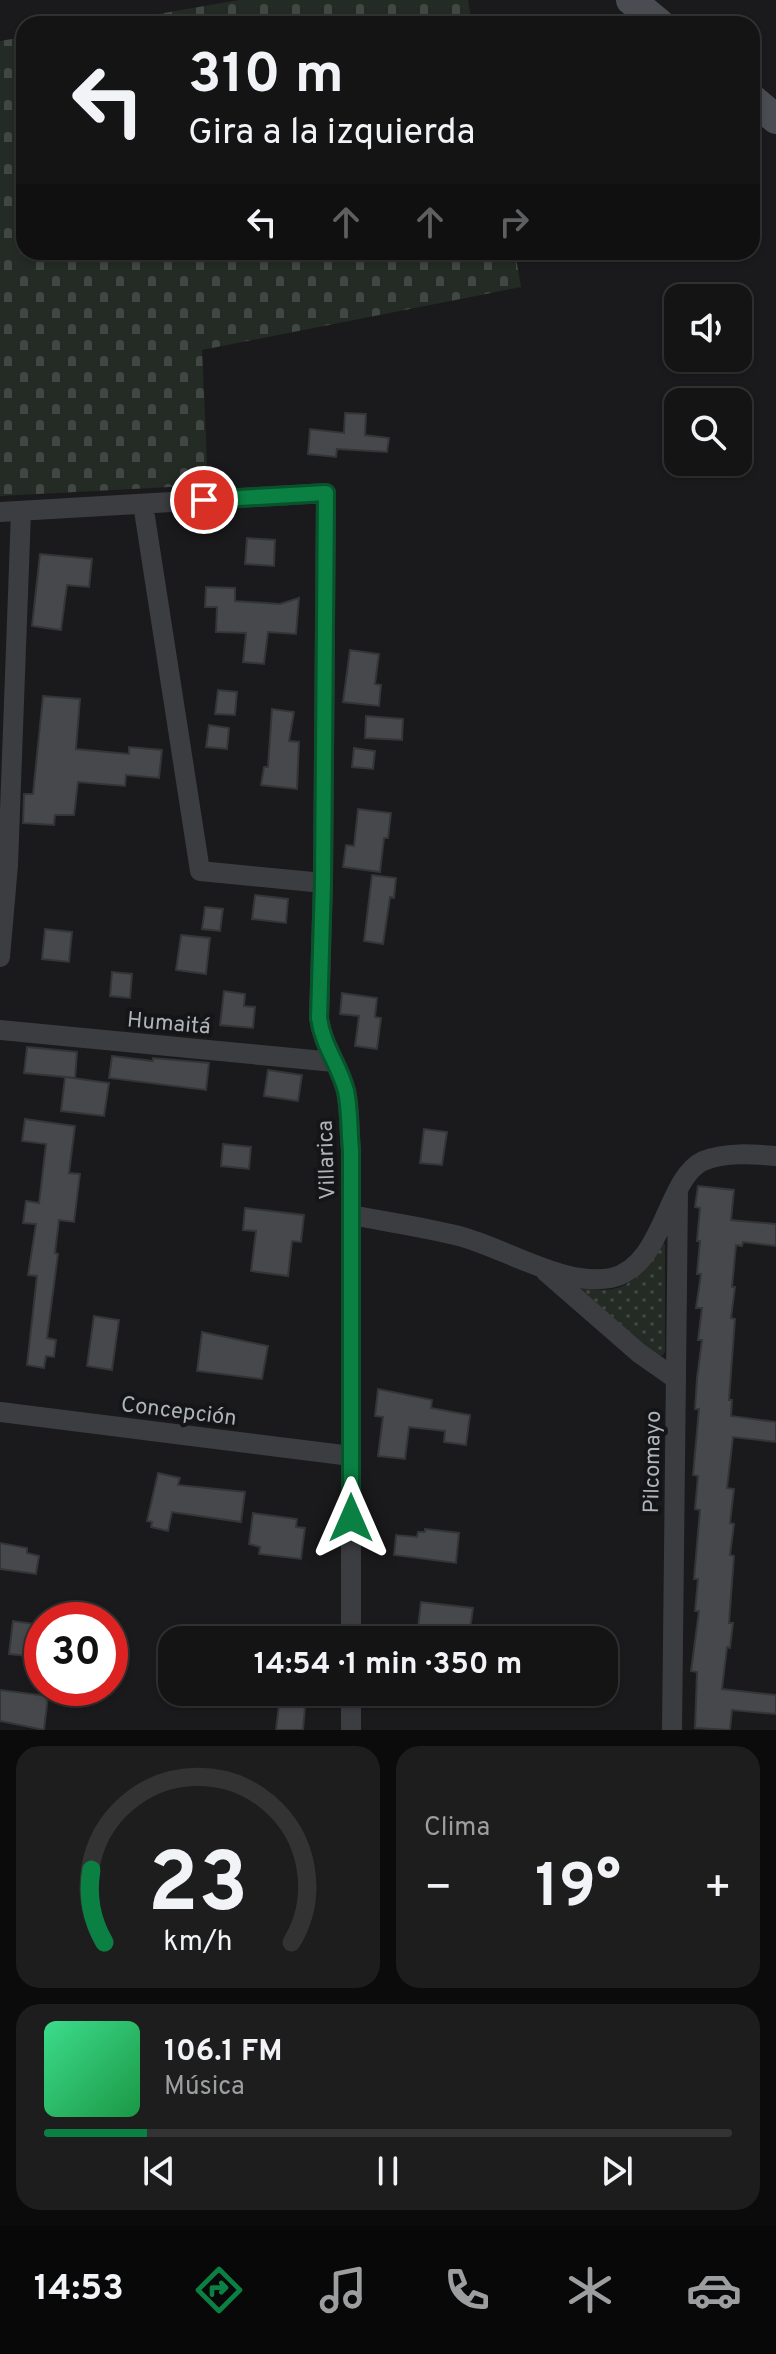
<!DOCTYPE html>
<html lang="es">
<head>
<meta charset="utf-8">
<style>
	body { margin:0; font-family:Overpass,sans-serif; background:#1d1d1e; color:#f1f3f6; height:100vh; display:flex; flex-direction:column; font-size:30px; white-space:nowrap }
	* { box-sizing:border-box; margin:0 }
	p { font-size:26px; color:#9d9ea0 }
	.icon { flex:none; width:44px; height:44px; fill:none; stroke:currentColor; stroke-width:2; stroke-linecap:round; stroke-linejoin:round }
	.map { position:relative; height:1730px; overflow:hidden }
	.side { display:flex; flex-direction:column; gap:16px; padding:16px; background:#0b0b0c; flex:1 }
	.side>* { flex:none }
	.top-card { position:absolute; left:16px; top:16px; width:744px; height:244px; border-radius:24px; box-shadow:0 2px 6px #0004,0 0 0 2px #333334; background:#141415; color:#f1f3f6; overflow:hidden }
	.tools { position:absolute; left:664px; top:284px; display:grid; gap:16px }
	.tools a { display:grid; place-items:center; width:88px; height:88px; border-radius:16px; background:#141415; box-shadow:0 2px 6px #0004,0 0 0 2px #333334; font-size:40px }
	.speed { position:absolute; left:24px; top:1602px; display:flex; gap:16px; font-size:40px; font-weight:700; text-align:center }
	.speed>* { display:grid; place-content:center; width:104px; height:104px; border-radius:50%; background:#141415; box-shadow:0 2px 6px #0004,0 0 0 2px #333334; line-height:1 }
	.speed .limit { border:12px solid #d22; background:#fff; color:#111 }
	.pin { position:absolute; display:grid; place-items:center; width:68px; height:68px; color:#fff; margin:-34px; border:4px solid #fff; border-radius:50%; box-shadow:0 2px 8px #0007 }
	.me { position:absolute; width:88px; margin:-44px; rotate:0deg; stroke-linejoin:round; filter:drop-shadow(0 0 6px #0008) }
	.turn { display:flex; align-items:center; gap:28px; height:168px; padding:0 40px; font-size:36px }
	.turn .icon { width:104px; height:104px; stroke-width:2.5 }
	.turn b { display:block; font-size:56px; line-height:68px }
	.lanes { display:flex; align-items:center; height:76px; padding:0 40px; background:#0003; justify-content:center; gap:40px; direction:ltr }
	.lanes .off { opacity:.35 }
	.big { font-size:60px; font-weight:700; line-height:1.1 }
	.side .card { flex:1; display:flex; flex-direction:column; justify-content:center; gap:12px; min-width:0; padding:0 28px; border-radius:24px; background:#1d1d1e }
	.side .dial { align-items:center; gap:0 }
	.dial svg { height:208px; overflow:visible; fill:none; stroke:#333334; stroke-width:7; stroke-linecap:round; text-anchor:middle }
	.dial text { fill:#f1f3f6; stroke:none }
	.song { display:flex; align-items:center; gap:24px }
	.cover { width:96px; height:96px; border-radius:12px; background:linear-gradient(135deg,hsl(150 70% 55%),hsl(140 70% 35%)) }
	.played { height:8px; border-radius:4px; background:linear-gradient(90deg,#0b8043 15%,#333334 15%) }
	.keys { display:flex; justify-content:space-around; direction:ltr }
	.heat { display:flex; justify-content:space-between; align-items:center; font-size:44px; direction:ltr }
	.side .tiles { flex:1; display:grid; gap:16px; grid-template-columns:1fr 1fr }
	.card:last-child { grid-column:span 2 }
	.trip { position:absolute; left:158px; top:1626px; width:460px; height:80px; border-radius:24px; background:#141415; box-shadow:0 2px 6px #0004,0 0 0 2px #333334; font-weight:700; line-height:80px; text-align:center }
	.tabs { display:flex; height:128px; justify-content:space-around; align-items:center; background:#080808; color:#9d9ea0 }
	.tabs .icon { width:56px; height:56px }
	.tabs .current { color:#0b8043 }
	.tabs b { font-size:36px; color:#f1f3f6 }
	.map>svg:first-child { display:block }
	.grass { fill:url(#grass-dots) }
	.cemetery { fill:url(#cemetery-stones) }
	.building { fill:#47484b; stroke:#343537; stroke-width:2 }
	.lines { fill:none; stroke-linecap:round; stroke-linejoin:round }
	.street { stroke:#3b3d40; stroke-width:20 }
	.secondary { stroke:#494c50; stroke-width:30 }
	.route-casing { stroke:#07532c; stroke-width:20 }
	.route { stroke:#0b8043; stroke-width:14 }
	.labels { text-anchor:middle; stroke-width:8; stroke-linejoin:round; paint-order:stroke }
	.street-label { font-size:22px; fill:#adb4ba; stroke:#151517 }
</style>
</head>
<body>
<div class="map">
<svg width="776" height="1730" viewBox="0 0 776 1730">
	<defs>
		<pattern id="grass-dots" width="8" height="8" patternUnits="userSpaceOnUse" patternTransform="scale(2)"><rect width="8" height="8" fill="#242b24"/><path d="M2 2h.1M6 6h.1" fill="none" stroke="#414742" stroke-width="1.8" stroke-linecap="round"/></pattern>
		<pattern id="cemetery-stones" width="16" height="16" patternUnits="userSpaceOnUse" patternTransform="scale(2)"><rect width="16" height="16" fill="#242b24"/><path d="M2 7V4a2 2 0 0 1 4 0v3zM10 15v-3a2 2 0 0 1 4 0v3z" fill="#414742"/></pattern>
	</defs>
	<rect width="100%" height="100%" fill="#1a1a1c"/>
	<path class="grass" d="M663 1242 665 1245V1352L662 1356 655 1354 575 1285C623 1300 640 1279 663 1242Z"/>
	<path class="cemetery" d="M239 0H468L472 24H100Z
		M24 37V252H515L521 287 202 350 208 485 0 496V41Z"/>
	<path class="building" d="M345 413 366 414 365 435 389 438 387 452 337 449 336 457 308 454 310 429 344 433Z
		M247 538 275 540 274 566 245 564Z
		M40 554 92 559 89 587 67 585 61 630 32 626Z
		M206 587 235 588V601L280 604 299 598 296 634 268 632 264 664 243 662 246 633 216 632 217 607H205Z
		M350 650 379 654 375 684 381 685 379 706 343 702Z
		M218 690 237 692 235 715 215 714Z
		M43 696 80 699 76 749 129 754V747L162 750 159 778 126 775 125 786 78 782 74 815H55L54 825 23 823 24 794H33Z
		M272 709 294 712 289 741 299 742 297 789 261 785 264 767H268Z
		M366 716 403 719 402 740 365 738Z
		M209 725 229 728 227 749 206 747Z
		M354 748 375 751 373 769 352 767Z
		M358 809 391 813 388 838H384L380 872 343 867 346 845 354 846Z
		M372 875 396 878 394 898 390 897 383 944 364 941Z
		M255 895 288 899 286 923 252 919Z
		M205 907 223 909 220 931 202 929Z
		M45 929 72 932 69 962 42 959Z
		M181 935 210 938 206 974 176 970Z
		M112 972 132 974 130 998 110 996Z
		M224 991 245 994 244 1006 255 1007 253 1028 220 1025Z
		M342 993 377 998 375 1017 381 1018 377 1049 355 1046 359 1016 340 1014Z
		M27 1047 77 1052 75 1078 66 1077 109 1083 104 1116 61 1111 65 1077 24 1073Z
		M112 1056 153 1061V1058L209 1063 206 1090 109 1078Z
		M268 1070 302 1075 298 1101 264 1096Z
		M25 1119 75 1126 69 1173 80 1174 74 1222 59 1220 55 1253 58 1254 47 1338 56 1340 54 1357 46 1356 44 1368 27 1365 37 1276 28 1275 36 1224 23 1223 26 1201 39 1203 46 1144 22 1141Z
		M424 1129 447 1132 442 1165 420 1163Z
		M223 1144 251 1147 249 1169 221 1166Z
		M698 1186 734 1190 731 1220 776 1224V1246L743 1242 742 1246 736 1245 732 1287H735L731 1318 735 1319 729 1400H732L731 1416 776 1422V1442L733 1437 727 1488 734 1489 730 1523 734 1524 730 1555 734 1556 729 1623H733L730 1648 727 1647 722 1689 776 1695V1714L732 1710 730 1730 695 1728 697 1672 691 1671 699 1611H695L698 1579H694L700 1510 695 1509 698 1476 693 1475 699 1409H695L697 1378 702 1340H698L702 1308H696L701 1274H697L700 1241H697L700 1208 695 1207Z
		M245 1208 304 1215 301 1242 292 1241 288 1276 251 1271 256 1231 243 1230Z
		M94 1316 119 1320 112 1370 87 1366Z
		M202 1332 268 1346 262 1379 197 1371Z
		M378 1389 432 1400 431 1408 470 1415 466 1445 444 1442 445 1431 409 1427 405 1459 378 1456 383 1417 375 1416Z
		M158 1473 180 1478 178 1485 245 1492 241 1522 172 1512 168 1531 151 1527 152 1522 147 1521Z
		M253 1513 297 1519 296 1527 305 1528 301 1559 259 1554 260 1547 249 1544Z
		M425 1529 459 1533 456 1563 394 1555 396 1535 417 1537 418 1532H425Z
		M0 1543 27 1548V1553L39 1556 36 1574 0 1569Z
		M421 1602 473 1608 470 1630 418 1627Z
		M13 1621 42 1625V1652L28 1650 27 1656 9 1654Z
		M0 1690 48 1696 44 1730 0 1721Z
		M279 1704 305 1707 303 1730H276Z"/>
	<g class="lines">
		<path class="street" d="M143 504 200 871 323 883
			M0 512 326 493 323 883 319 1018C323 1047 339 1064 346 1091 350 1109 349 1131 351 1150V1640
			M0 957 8 865 21 512
			M0 1030 334 1062
			M351 1215C387 1222 424 1227 459 1236 505 1248 564 1287 611 1278 664 1267 666 1178 703 1161 725 1152 753 1154 776 1156
			M546 1272 639 1353 676 1379
			M0 1412 351 1456
			M351 1730V1692
			M672 1730 678 1194"/>
		<path class="secondary" d="M631 0 660 24
			M752 99 776 119"/>
	</g>
	<g class="lines">
		<g class="route-casing">
			<path id="route" d="M204 500 326 493 323 883 319 1018C323 1047 339 1064 346 1091 350 1109 349 1131 351 1150V1518"/>
		</g>
		<use href="#route" class="route"/>
	</g>
	<g class="labels">
		<g class="street-label">
			<text transform="translate(169 1022) rotate(5)" y="8">Humaitá</text>
			<text transform="translate(325 1160) rotate(-92)" y="8">Villarica</text>
			<text transform="translate(179 1410) rotate(7)" y="8">Concepción</text>
			<text transform="translate(651 1462) rotate(-89)" y="8">Pilcomayo</text>
		</g>
	</g>
</svg>
<div class="tools">
<a><svg class="icon" aria-label="sound" viewBox="0 0 24 24"><path d="M4 9h4l5-4v14l-5-4H4zM17 9q2 3 0 6"/></svg></a>
<a><svg class="icon" aria-label="search" viewBox="0 0 24 24"><circle cx="10" cy="10" r="6"/><path d="M15 15l6 6"/></svg></a>
</div>
<div class="speed"><div class="limit">30</div></div>
<div class="pin" style="left:204px;top:500px;background:#d93025"><svg class="icon" aria-label="arrive" viewBox="0 0 24 24"><path d="M6 21V4h12l-3 4 3 4H6"/></svg></div>
<svg class="me" style="left:351px;top:1518px" viewBox="-20 -20 40 40"><path d="M0-17L14 15 0 8-14 15z" fill="#0b8043" stroke="#fff" stroke-width="4"/></svg>
<div class="trip">14:54 · 1 min · 350 m</div>
<div class="top-card">
<div class="turn"><svg class="icon" aria-label="left" viewBox="0 0 24 24"><path d="M17 20v-9H6M10 6l-5 5 5 5"/></svg><div><b>310 m</b>Gira a la izquierda</div></div>
<div class="lanes"><svg class="icon" aria-label="left" viewBox="0 0 24 24"><path d="M17 20v-9H6M10 6l-5 5 5 5"/></svg><svg class="icon off" aria-label="ahead" viewBox="0 0 24 24"><path d="M12 20V5M6 11l6-6 6 6"/></svg><svg class="icon off" aria-label="ahead" viewBox="0 0 24 24"><path d="M12 20V5M6 11l6-6 6 6"/></svg><svg class="icon off" aria-label="right" viewBox="0 0 24 24"><path d="M7 20v-9h11M14 6l5 5-5 5"/></svg></div>
</div>
</div>
<section class="side">
<div class="tiles">
<div class="card dial"><svg viewBox="0 0 100 80">
<path d="M14 69A42 42 0 1 1 86 69"/>
<path d="M14 69A42 42 0 0 1 9 41" stroke="#0b8043"/>
<text x="50" y="56" font-size="32" font-weight="700">23</text>
<text x="50" y="72" font-size="11">km/h</text>
</svg></div>
<div class="card"><p>Clima</p>
<div class="heat"><a>−</a><b class="big">19°</b><a>+</a></div>
</div>
<div class="card">
<div class="song"><i class="cover"></i><div><b>106.1 FM</b><p>Música</p></div></div>
<div class="played"></div>
<div class="keys"><svg class="icon" aria-label="previous" viewBox="0 0 24 24"><path d="M18 5L8 12l10 7zM5 5v14"/></svg><svg class="icon" aria-label="pause" viewBox="0 0 24 24"><path d="M8 5v14M16 5v14"/></svg><svg class="icon" aria-label="next" viewBox="0 0 24 24"><path d="M6 5l10 7-10 7zM19 5v14"/></svg></div>
</div>
</div>
</section>
<nav class="tabs">
<b>14:53</b>
<svg class="icon current" aria-label="directions" viewBox="0 0 24 24"><path d="M12 3l9 9-9 9-9-9zM9 14v-3h6M13 9l2 2-2 2"/></svg>
<svg class="icon" aria-label="music" viewBox="0 0 24 24"><path d="M9 18V5l10-2v13"/><circle cx="6" cy="18" r="3"/><circle cx="16" cy="16" r="3"/></svg>
<svg class="icon" aria-label="phone" viewBox="0 0 24 24"><path d="M5 4h4l2 5-3 2q2 4 5 5l2-3 5 2v4C11 20 4 13 5 4z"/></svg>
<svg class="icon" aria-label="climate" viewBox="0 0 24 24"><path d="M12 3v18M4 7l16 10M4 17L20 7"/></svg>
<svg class="icon" aria-label="car" viewBox="0 0 24 24"><path d="M5 17H2v-5l4-1 3-4h7l3 4 3 1v5h-3M9 17h6M6 11h13"/><circle cx="7" cy="17" r="2"/><circle cx="17" cy="17" r="2"/></svg>
</nav>
</body>
</html>
